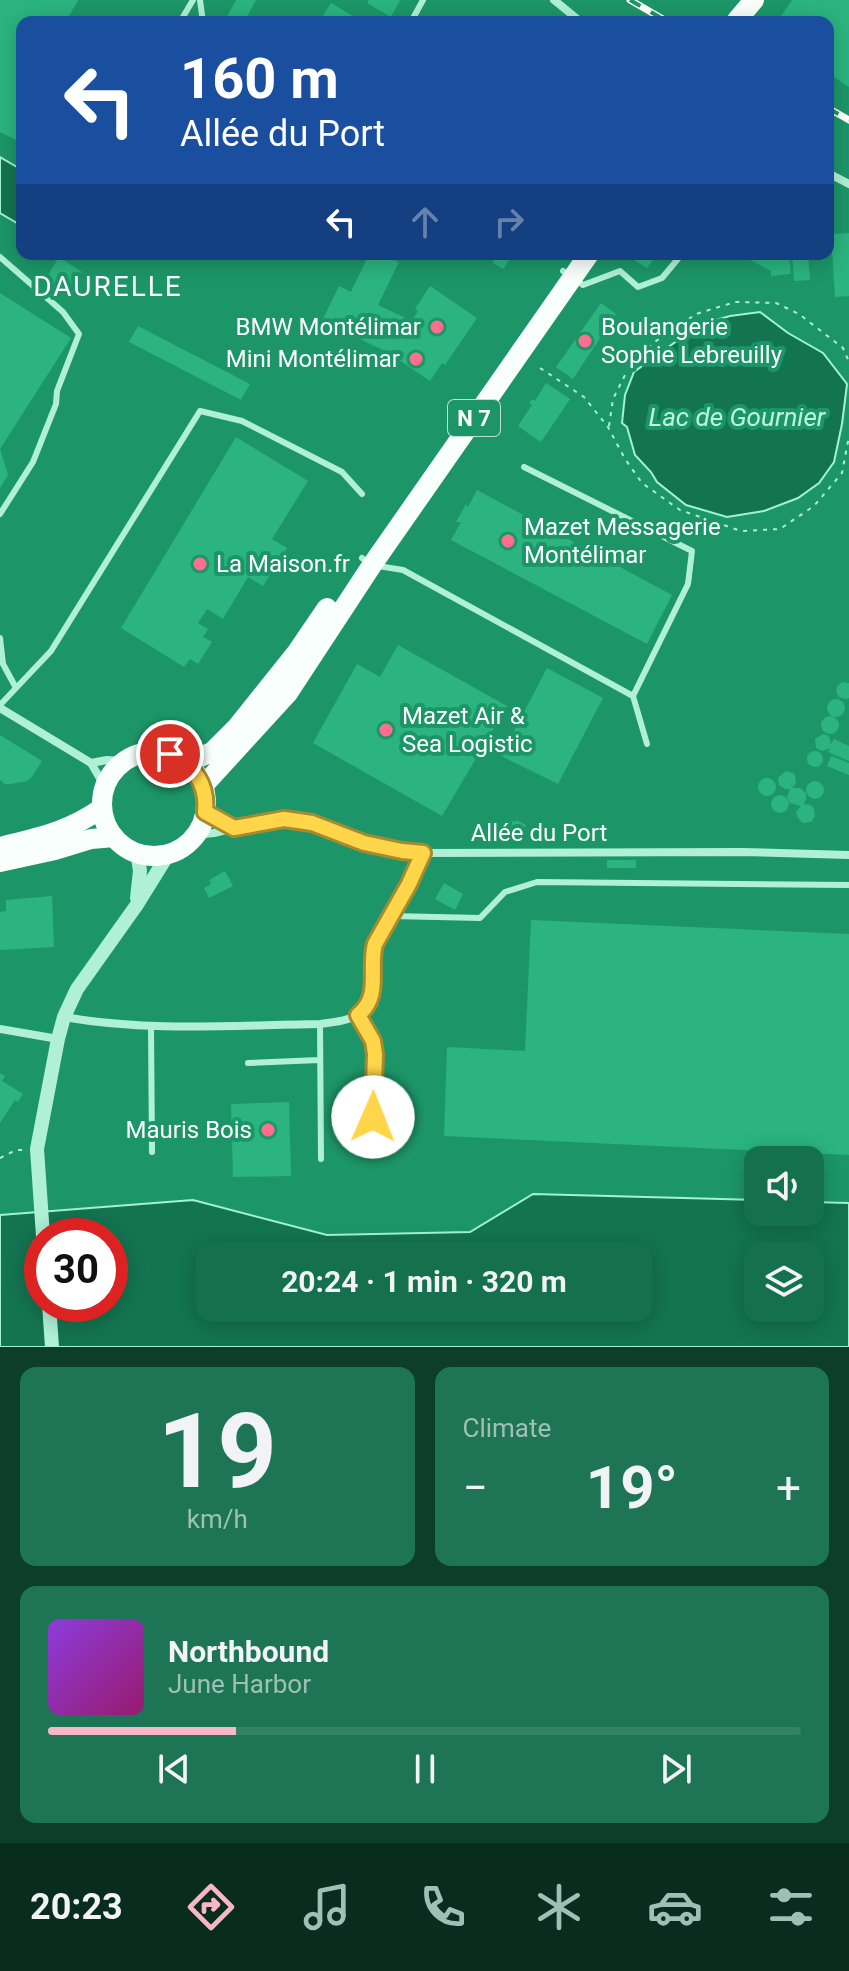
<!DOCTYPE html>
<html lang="en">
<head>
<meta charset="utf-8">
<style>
	body { margin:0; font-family:Roboto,sans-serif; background:#1e7555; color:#f1f3f6; height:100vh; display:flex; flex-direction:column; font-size:30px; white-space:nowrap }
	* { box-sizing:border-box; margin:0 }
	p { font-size:26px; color:#9dc1b6 }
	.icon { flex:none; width:44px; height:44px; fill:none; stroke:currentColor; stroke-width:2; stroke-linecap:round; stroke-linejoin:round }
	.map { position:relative; height:1347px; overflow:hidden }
	.sheet { display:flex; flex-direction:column; gap:20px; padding:20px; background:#0c3e2b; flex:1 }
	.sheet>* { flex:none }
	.top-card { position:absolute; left:16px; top:16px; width:818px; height:244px; border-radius:16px; box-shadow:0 4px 20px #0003; background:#1a4fa0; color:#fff; overflow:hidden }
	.fabs { position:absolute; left:744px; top:1146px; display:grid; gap:16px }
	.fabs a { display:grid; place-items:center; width:80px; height:80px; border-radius:16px; background:#15704e; box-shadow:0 4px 20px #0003; font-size:40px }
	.speed { position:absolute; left:24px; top:1218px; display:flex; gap:16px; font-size:40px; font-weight:700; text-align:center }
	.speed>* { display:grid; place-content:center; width:104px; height:104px; border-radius:50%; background:#15704e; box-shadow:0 4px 20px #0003; line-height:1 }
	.speed .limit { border:12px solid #d22; background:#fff; color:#111 }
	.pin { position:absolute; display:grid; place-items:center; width:68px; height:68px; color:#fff; margin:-34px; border:4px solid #fff; border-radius:50%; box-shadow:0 2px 8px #0007 }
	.me { position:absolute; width:88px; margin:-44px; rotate:1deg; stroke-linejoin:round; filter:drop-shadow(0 0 6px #0008) }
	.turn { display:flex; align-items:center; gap:28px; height:168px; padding:0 32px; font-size:36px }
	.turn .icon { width:104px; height:104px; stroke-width:2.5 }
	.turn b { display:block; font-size:56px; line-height:68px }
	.lanes { display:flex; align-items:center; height:76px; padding:0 32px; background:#0003; justify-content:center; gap:40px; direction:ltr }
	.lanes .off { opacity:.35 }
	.big { font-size:60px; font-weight:700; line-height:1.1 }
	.sheet .widget { flex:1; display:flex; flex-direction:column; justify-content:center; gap:12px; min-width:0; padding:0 28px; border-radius:16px; background:#1e7555 }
	.sheet .dial { align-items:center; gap:0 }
	.dial b { font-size:104px; line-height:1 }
	.song { display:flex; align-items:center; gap:24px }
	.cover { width:96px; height:96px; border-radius:12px; background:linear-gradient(135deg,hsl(270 70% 55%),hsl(320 70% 35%)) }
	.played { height:8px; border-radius:4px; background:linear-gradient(90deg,#f7b7c8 25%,#348266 25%) }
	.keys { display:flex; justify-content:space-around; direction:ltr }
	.heat { display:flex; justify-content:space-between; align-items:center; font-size:44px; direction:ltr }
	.sheet .tiles { flex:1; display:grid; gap:20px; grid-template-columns:1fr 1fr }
	.widget:last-child { grid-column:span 2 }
	.trip { position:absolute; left:196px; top:1242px; width:456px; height:80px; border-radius:16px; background:#15704e; box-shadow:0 4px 20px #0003; font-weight:700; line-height:80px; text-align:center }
	.tab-bar { display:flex; height:128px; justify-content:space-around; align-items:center; background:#082d1f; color:#9dc1b6 }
	.tab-bar .icon { width:56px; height:56px }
	.tab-bar .on { color:#f7b7c8 }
	.tab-bar b { font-size:36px; color:#f1f3f6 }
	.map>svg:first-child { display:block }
	.water { fill:#137451; stroke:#a3f2d2; stroke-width:2; fill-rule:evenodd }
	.building { fill:#2bb47f }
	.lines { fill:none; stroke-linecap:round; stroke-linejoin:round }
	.path { stroke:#aff0d7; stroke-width:2; stroke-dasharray:4 6; stroke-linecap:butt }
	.service { stroke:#aff0d7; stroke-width:6 }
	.minor { stroke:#aff0d7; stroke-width:8 }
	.tertiary { stroke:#aff0d7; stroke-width:14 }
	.primary { stroke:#f8fffd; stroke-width:20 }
	.rail-casing { stroke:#fff; stroke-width:7 }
	.rail { stroke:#1c9668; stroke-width:4; stroke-dasharray:12; stroke-linecap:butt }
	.route-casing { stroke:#a68a30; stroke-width:20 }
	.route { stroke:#ffd54a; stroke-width:14 }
	.poi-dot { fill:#ff6e8f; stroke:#1c9668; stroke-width:3 }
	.labels { text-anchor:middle; stroke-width:8; stroke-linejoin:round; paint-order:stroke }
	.shield { fill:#1c9668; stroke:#bbe0d2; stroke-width:2 }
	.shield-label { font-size:22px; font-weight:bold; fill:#fff }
	.poi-label { font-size:24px; fill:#fff; stroke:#1c9668; text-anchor:start }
	.street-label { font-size:24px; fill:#fff; stroke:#1c9668 }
	.water-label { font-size:26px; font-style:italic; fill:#bcf6df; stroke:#1c9668 }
	.quarter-label { font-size:28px; letter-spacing:2px; fill:#fff; stroke:#1c9668 }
</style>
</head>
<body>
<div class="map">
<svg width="849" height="1347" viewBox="0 0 849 1347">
	<rect width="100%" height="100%" fill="#1c9668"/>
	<path class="water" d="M0 157 22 170V226L0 213Z
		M760 312 788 333 823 353 847 384 842 424 834 462 819 483 798 498 764 511 727 517 686 505 657 482 651 472 635 455 627 427 622 423 625 395 634 372 699 325 730 316Z
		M533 1194 758 1200V1212H810V1202L849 1203V1347H0V1215L193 1200 327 1235 470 1232ZM42 1236H110V1304H42ZM210 1256H638V1308H210ZM758 1256H810V1308H758Z"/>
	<path class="building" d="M0 0H78L66 22H22V143L0 132Z
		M236 0H256L244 22H224Z
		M369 0H400L391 17 367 3Z
		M792 0H849V87L828 73V22H777Z
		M331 3 353 16 349 22H325L321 19Z
		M849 233V296L835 297 831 234Z
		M369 254H382L399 262 378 305 412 321 418 311 415 309 430 286 477 318 445 365 442 363 430 381 389 353 322 321 339 286 351 292Z
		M491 254H518L511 257 503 269 492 262 496 257Z
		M631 254H657L647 268 629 257Z
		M739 254H789L791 274 771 276V271Z
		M792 254H808L810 280 794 281Z
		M59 257 82 272 68 295 45 280Z
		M0 293 71 338 0 449 8 475 0 488Z
		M601 303 616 314 573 379 556 367Z
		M138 326 250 384 241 400 129 342Z
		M546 383 570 399 541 442 518 426 532 405 529 403 532 399 535 401Z
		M236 437 308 481 272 539 287 548 263 586 248 577 223 619 207 609 198 623 208 629 203 637 212 642 198 664 190 659 184 667 121 628Z
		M477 490 672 595 647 644 451 540 461 522H456L466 504 468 507Z
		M398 645 507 706 442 816 313 743 357 664 380 677Z
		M547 668 603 698 558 784 501 756Z
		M843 682 849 683V698L846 699 839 697 836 691 838 685Z
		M827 708a9 9 0 1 1 18 0a9 9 0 1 1-18 0Z
		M821 725a9 9 0 1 1 18 0a9 9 0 1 1-18 0Z
		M823 734 829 736 831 744 834 739 849 746V761L828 752 830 748 822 751 816 748 815 739Z
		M0 735 42 761 32 777 27 781 11 784H5L0 780Z
		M807 759a8 8 0 1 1 16 0a8 8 0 1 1-16 0Z
		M831 756 849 763V775L827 766Z
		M786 771 793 773 795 776 796 783 792 788H800L806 793V800L803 804 811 805 814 809 815 816 811 822 803 823 798 818 796 812 801 806 790 803 787 797 790 789H785L779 785 778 778Z
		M758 787a9 9 0 1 1 18 0a9 9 0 1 1-18 0Z
		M806 790a9 9 0 1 1 18 0a9 9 0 1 1-18 0Z
		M771 804a9 9 0 1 1 18 0a9 9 0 1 1-18 0Z
		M511 820 515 822 516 820 526 825 521 836 506 829Z
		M607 860H636V868H607Z
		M225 871 233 886 209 898 204 888 211 884 209 880Z
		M444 883 463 894 455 910 435 899Z
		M52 896 54 947 0 950V912L6 911V900Z
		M531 920 849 934V1155L444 1136 447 1047 525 1051Z
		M0 1073 5 1076 2 1081 23 1094 18 1102 15 1100 0 1123Z
		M289 1102 291 1176 233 1177 231 1104Z"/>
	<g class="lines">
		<path class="path" d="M540 368 584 397 608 427 625 459 642 483 680 510 741 531 780 529 814 506 842 473 849 436
			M609 426 613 399 629 367 653 343 696 314 735 302 776 303 799 314 843 348 849 362
			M0 1158 16 1150H25"/>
		<path class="service" d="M200 0 203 22
			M180 22 193 0
			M411 22 423 0
			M0 257 63 312 79 334 57 391 56 404 33 462 0 514
			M563 271 583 285 620 271 638 287 662 278 682 254
			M362 558 372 565 403 570 633 696 688 584 692 551 524 467
			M0 638 3 664 16 688
			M633 696 647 744
			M0 705 51 651 200 411 242 421 342 472 362 494
			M391 916 480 918 505 892 537 882 849 885
			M320 1024 321 1159
			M151 1026 152 1152
			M248 1063 319 1060"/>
		<path class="minor" d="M554 0 581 22
			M828 173 849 184
			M0 708 91 763 105 787
			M91 763 107 760 124 761
			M234 828 284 819 312 823 373 845 423 853 742 852 849 855
			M195 835 214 833 234 828 205 812
			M358 1015 373 1041 375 1054 372 1148
			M64 1017C148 1032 235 1025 320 1024 355 1020 373 1016 374 976 374 964 372 955 375 944L414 875 423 853
			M0 1029 58 1039"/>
		<path class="tertiary" d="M137 852 140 871 137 898
			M43 1236 37 1149 58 1039 64 1017 77 989 136 906 169 853
			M49 1304 52 1347"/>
		<path class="primary" d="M737 20 754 0
			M102 804a52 52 0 1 1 104 0a52 52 0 1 1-104 0Z
			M186 763 212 752 237 727 297 652 327 608
			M203 786 288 693 372 565 589 254
			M0 847C39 837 68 832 102 808
			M0 862 55 850 91 839 114 837"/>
		<g class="rail-casing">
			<path id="rail" d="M630 0 668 22
				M828 108 849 120"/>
		</g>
		<use href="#rail" class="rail"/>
	</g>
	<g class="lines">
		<g class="route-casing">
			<path id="route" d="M170 754C194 765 208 785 205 812L234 828 284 819 312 823 364 843 402 851 423 853 409 884 375 944C368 969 382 996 358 1015L373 1041 375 1054 373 1117"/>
		</g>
		<use href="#route" class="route"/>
	</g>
	<g class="poi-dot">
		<circle cx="437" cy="327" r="8"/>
		<circle cx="585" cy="341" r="8"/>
		<circle cx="416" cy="359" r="8"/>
		<circle cx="508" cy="541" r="8"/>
		<circle cx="200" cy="564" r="8"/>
		<circle cx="386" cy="730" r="8"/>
		<circle cx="268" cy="1130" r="8"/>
	</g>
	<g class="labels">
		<rect class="shield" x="448" y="400" width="52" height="36" rx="6"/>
		<g class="shield-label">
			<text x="474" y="426">N 7</text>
		</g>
		<g class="poi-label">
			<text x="421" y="335" text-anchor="end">BMW Montélimar</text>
			<text x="601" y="335">Boulangerie<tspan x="601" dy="28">Sophie Lebreuilly</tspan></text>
			<text x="400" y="367" text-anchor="end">Mini Montélimar</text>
			<text x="524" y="535">Mazet Messagerie<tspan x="524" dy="28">Montélimar</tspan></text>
			<text x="216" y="572">La Maison.fr</text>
			<text x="402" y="724">Mazet Air &amp;<tspan x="402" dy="28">Sea Logistic</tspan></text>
			<text x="252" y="1138" text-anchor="end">Mauris Bois</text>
		</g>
		<g class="street-label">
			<text x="539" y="841">Allée du Port</text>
		</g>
		<g class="water-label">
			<text x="737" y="426">Lac de Gournier</text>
		</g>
		<g class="quarter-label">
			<text x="108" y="296">DAURELLE</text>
		</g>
	</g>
</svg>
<div class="fabs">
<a><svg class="icon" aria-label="sound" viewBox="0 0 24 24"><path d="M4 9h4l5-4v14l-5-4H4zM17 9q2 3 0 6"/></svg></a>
<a><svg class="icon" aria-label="layers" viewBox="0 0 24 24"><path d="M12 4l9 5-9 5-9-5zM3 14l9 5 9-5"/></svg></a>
</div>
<div class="speed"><div class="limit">30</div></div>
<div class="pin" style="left:170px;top:754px;background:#d93025"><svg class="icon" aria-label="arrive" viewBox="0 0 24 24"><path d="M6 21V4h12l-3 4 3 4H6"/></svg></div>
<svg class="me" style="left:373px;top:1117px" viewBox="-20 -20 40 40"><circle r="19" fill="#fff"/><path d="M0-13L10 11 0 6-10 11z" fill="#ffd54a"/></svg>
<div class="trip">20:24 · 1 min · 320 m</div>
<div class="top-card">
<div class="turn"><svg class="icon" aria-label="left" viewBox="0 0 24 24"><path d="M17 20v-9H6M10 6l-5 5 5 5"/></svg><div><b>160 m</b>Allée du Port</div></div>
<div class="lanes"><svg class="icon" aria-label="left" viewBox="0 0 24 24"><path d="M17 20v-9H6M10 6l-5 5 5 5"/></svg><svg class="icon off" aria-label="ahead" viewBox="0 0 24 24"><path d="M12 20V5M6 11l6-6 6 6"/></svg><svg class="icon off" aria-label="right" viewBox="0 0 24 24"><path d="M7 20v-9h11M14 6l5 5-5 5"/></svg></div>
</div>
</div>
<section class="sheet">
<div class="tiles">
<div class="widget dial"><b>19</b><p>km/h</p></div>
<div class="widget"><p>Climate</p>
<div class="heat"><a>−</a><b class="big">19°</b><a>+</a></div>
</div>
<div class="widget">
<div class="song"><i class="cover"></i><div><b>Northbound</b><p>June Harbor</p></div></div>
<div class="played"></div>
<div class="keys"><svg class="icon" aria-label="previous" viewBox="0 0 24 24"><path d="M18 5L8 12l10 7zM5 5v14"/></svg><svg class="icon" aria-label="pause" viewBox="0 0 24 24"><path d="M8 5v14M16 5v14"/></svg><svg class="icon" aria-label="next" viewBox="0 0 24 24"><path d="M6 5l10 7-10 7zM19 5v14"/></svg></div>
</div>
</div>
</section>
<nav class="tab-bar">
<b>20:23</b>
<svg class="icon on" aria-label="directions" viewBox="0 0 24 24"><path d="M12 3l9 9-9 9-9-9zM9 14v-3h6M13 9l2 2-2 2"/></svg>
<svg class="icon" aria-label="music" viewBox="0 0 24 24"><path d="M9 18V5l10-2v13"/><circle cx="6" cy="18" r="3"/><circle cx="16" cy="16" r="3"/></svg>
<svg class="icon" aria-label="phone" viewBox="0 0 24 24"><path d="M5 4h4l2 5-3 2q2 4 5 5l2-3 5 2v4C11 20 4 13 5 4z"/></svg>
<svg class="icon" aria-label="climate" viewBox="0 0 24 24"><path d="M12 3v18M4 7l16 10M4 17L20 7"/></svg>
<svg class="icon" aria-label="car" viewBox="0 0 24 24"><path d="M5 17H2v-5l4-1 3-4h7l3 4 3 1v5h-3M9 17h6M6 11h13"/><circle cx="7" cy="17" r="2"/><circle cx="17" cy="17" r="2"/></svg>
<svg class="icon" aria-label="filters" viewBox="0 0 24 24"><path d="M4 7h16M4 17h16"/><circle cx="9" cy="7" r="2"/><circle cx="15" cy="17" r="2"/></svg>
</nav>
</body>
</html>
